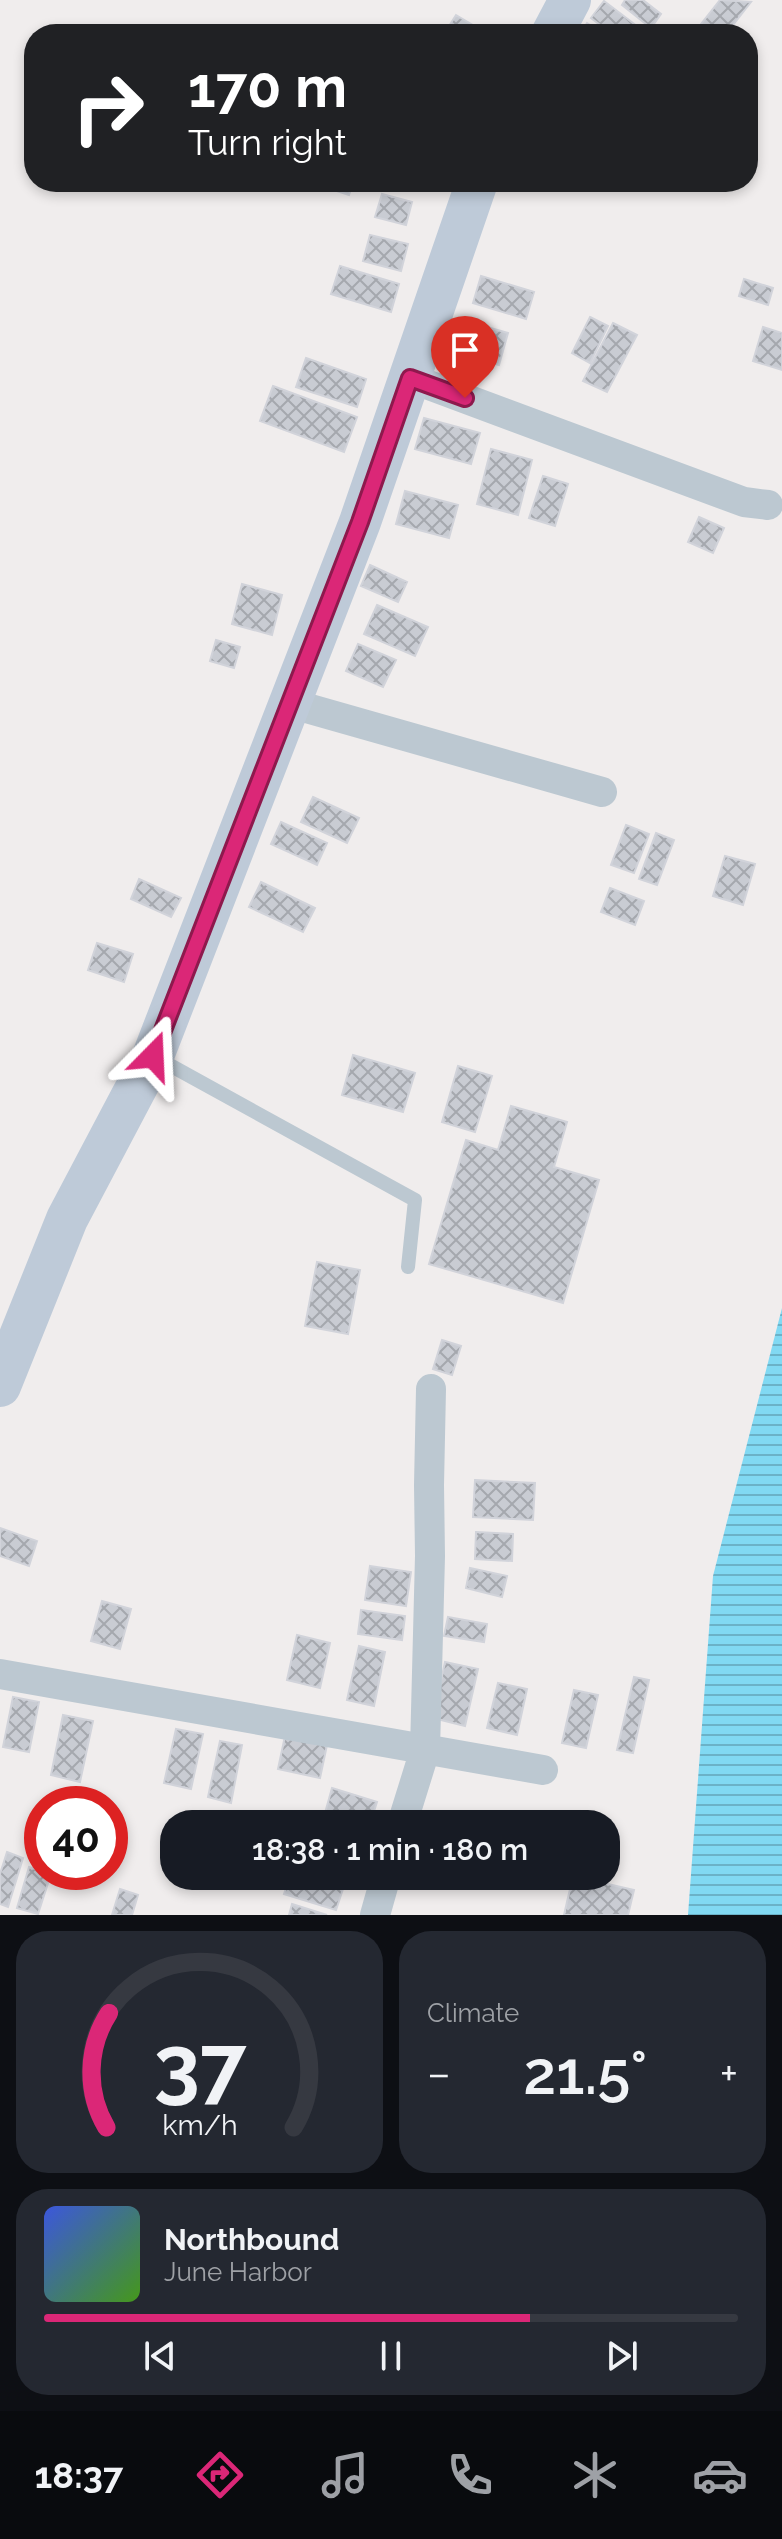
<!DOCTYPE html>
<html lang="en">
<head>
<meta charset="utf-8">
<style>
	body { margin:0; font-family:Raleway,sans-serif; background:#242831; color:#f1f3f6; height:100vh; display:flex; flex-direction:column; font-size:30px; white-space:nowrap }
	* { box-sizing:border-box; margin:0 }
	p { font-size:26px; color:#9ea1a6 }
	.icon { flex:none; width:44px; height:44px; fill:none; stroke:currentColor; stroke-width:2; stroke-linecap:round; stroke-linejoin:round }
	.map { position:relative; height:1915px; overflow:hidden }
	.drawer { display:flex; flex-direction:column; gap:16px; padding:16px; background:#0d0f14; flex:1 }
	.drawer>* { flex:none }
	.hud { position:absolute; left:24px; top:24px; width:734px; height:168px; border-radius:32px; box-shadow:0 4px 12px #0003; background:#202124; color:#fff; overflow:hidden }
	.speed { position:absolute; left:24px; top:1786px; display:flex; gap:16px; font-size:40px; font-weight:700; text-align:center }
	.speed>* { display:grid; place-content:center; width:104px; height:104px; border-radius:50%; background:#171b24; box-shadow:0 4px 12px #0003; line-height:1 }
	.speed .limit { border:12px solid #d22; background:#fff; color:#111 }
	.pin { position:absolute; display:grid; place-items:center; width:68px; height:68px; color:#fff; margin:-82px -34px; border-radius:50% 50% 50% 0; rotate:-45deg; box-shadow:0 0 8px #0007 }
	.pin .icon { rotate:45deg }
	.me { position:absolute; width:88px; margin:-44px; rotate:21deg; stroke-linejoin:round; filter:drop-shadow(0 0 6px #0008) }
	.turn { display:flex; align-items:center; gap:28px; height:168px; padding:0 32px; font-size:36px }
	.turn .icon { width:104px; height:104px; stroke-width:2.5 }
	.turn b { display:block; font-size:56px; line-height:68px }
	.big { font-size:60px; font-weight:600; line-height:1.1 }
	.drawer .tile { flex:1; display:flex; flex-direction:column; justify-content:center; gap:12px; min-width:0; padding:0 28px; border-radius:32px; background:#242831 }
	.drawer .dial { align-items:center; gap:0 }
	.dial svg { height:208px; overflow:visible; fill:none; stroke:#363941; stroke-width:7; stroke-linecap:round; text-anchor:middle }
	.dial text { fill:#f1f3f6; stroke:none }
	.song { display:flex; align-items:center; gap:24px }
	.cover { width:96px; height:96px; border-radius:12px; background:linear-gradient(135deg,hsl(230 70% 55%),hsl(100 70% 35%)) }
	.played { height:8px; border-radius:4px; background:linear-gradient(90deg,#db2777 70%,#363941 70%) }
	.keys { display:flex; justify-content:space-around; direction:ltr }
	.heat { display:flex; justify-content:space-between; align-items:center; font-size:44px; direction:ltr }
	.drawer .tiles { flex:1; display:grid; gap:16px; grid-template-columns:1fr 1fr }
	.tile:last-child { grid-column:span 2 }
	.trip { position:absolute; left:160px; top:1810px; width:460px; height:80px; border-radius:32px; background:#171b24; box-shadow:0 4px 12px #0003; font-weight:600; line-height:80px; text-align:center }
	.menu { display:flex; height:128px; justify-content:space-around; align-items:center; background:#090b0e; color:#9ea1a6 }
	.menu .icon { width:56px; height:56px }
	.menu .active { color:#db2777 }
	.menu b { font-size:36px; color:#f1f3f6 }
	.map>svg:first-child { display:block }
	.water { fill:url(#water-rules) }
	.building { fill:url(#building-cross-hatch); stroke:#d1d3da; stroke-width:2 }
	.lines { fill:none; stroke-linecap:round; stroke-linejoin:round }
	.lane { stroke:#bcc8d1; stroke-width:14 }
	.street { stroke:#bcc8d1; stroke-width:30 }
	.secondary { stroke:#becad8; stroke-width:42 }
	.route-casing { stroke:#8e194d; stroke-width:20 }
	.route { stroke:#db2777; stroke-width:14 }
</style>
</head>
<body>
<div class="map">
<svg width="782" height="1915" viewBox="0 0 782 1915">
	<defs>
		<pattern id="water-rules" width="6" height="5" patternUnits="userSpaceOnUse" patternTransform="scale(2)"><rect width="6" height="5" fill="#81d9f3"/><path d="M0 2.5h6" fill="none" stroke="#6bb2c8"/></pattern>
		<pattern id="building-cross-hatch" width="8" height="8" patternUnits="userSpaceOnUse" patternTransform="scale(2)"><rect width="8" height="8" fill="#c9ccd3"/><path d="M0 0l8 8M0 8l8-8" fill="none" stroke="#a5a8ae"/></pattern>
	</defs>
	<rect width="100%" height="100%" fill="#f0eded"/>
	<path class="water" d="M782 1308V1915H688L713 1576Z"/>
	<path class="building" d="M625 0H643L661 14 651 28 622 5Z
		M720 0 751 2 726 34H714L701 24Z
		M604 1 642 30 639 34H612L591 18Z
		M456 15 488 34H444Z
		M587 23 605 34H580Z
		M309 182H353L349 195Z
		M382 194 412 202 406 225 375 217Z
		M370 235 408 244 401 271 363 261Z
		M340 266 399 284 391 312 331 294Z
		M481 276 534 292 526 319 473 303Z
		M744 279 773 288 768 305 739 296Z
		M590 317 608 326 590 363 572 353Z
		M459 319 508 333 499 365 450 352Z
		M613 323 637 335 607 392 583 381Z
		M763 327 782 333V370L753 361Z
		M306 358 366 379 357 407 296 387Z
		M273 386 357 417 344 452 260 421Z
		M424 418 480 433 471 464 415 449Z
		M491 449 532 460 518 515 477 504Z
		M543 476 568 484 555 526 529 518Z
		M405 491 458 505 449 538 396 524Z
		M699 517 724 528 713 553 688 542Z
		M370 565 407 582 398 602 361 586Z
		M242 584 282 595 272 635 232 624Z
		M377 605 428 627 415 656 364 634Z
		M216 640 240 647 234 668 210 661Z
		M358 644 396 660 383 687 346 671Z
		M313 797 359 818 347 843 301 822Z
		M281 822 327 843 317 865 271 844Z
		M626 825 649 834 634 873 611 865Z
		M656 833 674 840 657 885 639 879Z
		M725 856 755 864 743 905 713 896Z
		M139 879 181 898 171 917 131 899Z
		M261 882 315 908 303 932 249 907Z
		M610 888 644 901 635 925 601 912Z
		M97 943 133 954 124 982 88 970Z
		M353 1055 415 1073 403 1112 342 1095Z
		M458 1066 492 1076 475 1132 442 1122Z
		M511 1106 567 1122 554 1167 599 1180 563 1303 429 1264 466 1140 498 1150Z
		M317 1262 360 1270 348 1334 305 1326Z
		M442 1340 461 1346 452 1375 433 1369Z
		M475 1480 535 1483 533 1520 473 1517Z
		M0 1528 37 1541 29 1566 0 1556Z
		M476 1532 513 1534 512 1561 475 1559Z
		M370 1566 411 1572 406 1606 365 1600Z
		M470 1568 507 1576 502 1597 466 1588Z
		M102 1601 131 1609 120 1649 91 1641Z
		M361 1610 405 1616 402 1640 358 1634Z
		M448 1617 487 1624 484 1642 444 1636Z
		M297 1635 330 1643 320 1688 287 1680Z
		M359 1646 385 1652 374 1706 347 1700Z
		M445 1662 478 1669 465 1726 433 1718Z
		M634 1677 649 1680 633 1753 617 1750Z
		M498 1683 527 1689 517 1735 487 1728Z
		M574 1690 598 1695 586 1748 562 1743Z
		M13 1697 39 1702 29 1752 3 1747Z
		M63 1715 93 1721 80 1782 51 1775Z
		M176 1729 203 1734 191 1789 164 1783Z
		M285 1736 327 1745 320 1778 278 1769Z
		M220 1741 242 1745 231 1803 208 1797Z
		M332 1788 377 1802 370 1824H360L325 1813Z
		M7 1852 23 1858 8 1907 0 1904V1874Z
		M29 1867 51 1874 38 1914 17 1908Z
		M290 1876H301L343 1889 336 1910 284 1894Z
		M573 1876 634 1890 628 1915H564Z
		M120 1889 138 1895 132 1915H112Z
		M292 1904 327 1915H289Z"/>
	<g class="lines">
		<path class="lane" d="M157 1058 415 1200 408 1267"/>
		<path class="street" d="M410 378 744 502 768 505
			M289 703 602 792
			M0 1674 543 1770
			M402 1824 425 1750 430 1556 429 1485 431 1389
			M375 1915 386 1876"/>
		<path class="secondary" d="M552 34 570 0
			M0 1386 67 1219 153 1056 360 522 477 182"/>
	</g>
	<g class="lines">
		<g class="route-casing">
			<path id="route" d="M153 1056 360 522 410 378 465 398"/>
		</g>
		<use href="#route" class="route"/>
	</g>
</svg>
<div class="speed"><div class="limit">40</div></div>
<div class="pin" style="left:465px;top:398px;background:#d93025"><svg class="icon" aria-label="arrive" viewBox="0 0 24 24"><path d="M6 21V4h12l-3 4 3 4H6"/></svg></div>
<svg class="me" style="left:153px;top:1056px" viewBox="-20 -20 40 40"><path d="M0-17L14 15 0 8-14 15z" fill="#db2777" stroke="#fff" stroke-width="4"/></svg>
<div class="trip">18:38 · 1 min · 180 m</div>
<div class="hud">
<div class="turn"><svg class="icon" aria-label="right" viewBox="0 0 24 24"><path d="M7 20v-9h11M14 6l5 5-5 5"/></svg><div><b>170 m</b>Turn right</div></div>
</div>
</div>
<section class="drawer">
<div class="tiles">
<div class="tile dial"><svg viewBox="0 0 100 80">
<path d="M14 69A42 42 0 1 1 86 69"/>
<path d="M14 69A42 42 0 0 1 15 25" stroke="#db2777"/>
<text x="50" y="56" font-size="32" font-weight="700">37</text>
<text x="50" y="72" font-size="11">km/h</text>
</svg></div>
<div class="tile"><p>Climate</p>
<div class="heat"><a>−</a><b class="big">21.5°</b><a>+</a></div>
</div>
<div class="tile">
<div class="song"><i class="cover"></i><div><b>Northbound</b><p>June Harbor</p></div></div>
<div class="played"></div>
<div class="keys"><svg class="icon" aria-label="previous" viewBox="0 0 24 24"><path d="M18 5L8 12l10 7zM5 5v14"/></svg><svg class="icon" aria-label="pause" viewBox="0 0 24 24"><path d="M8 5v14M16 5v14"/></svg><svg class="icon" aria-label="next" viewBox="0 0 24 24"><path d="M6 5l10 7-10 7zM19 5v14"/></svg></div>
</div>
</div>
</section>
<nav class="menu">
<b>18:37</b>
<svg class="icon active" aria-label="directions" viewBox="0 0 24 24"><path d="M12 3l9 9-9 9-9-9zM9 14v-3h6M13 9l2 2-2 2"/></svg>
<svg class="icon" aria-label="music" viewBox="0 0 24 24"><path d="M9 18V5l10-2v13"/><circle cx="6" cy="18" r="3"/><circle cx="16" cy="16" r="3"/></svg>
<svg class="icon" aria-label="phone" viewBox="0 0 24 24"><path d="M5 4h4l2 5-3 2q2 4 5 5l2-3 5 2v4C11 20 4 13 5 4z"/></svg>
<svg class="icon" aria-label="climate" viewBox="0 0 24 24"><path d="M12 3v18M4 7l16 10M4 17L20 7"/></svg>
<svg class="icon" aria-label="car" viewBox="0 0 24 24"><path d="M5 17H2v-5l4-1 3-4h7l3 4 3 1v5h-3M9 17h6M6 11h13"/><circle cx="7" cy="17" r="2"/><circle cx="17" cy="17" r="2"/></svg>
</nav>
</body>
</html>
